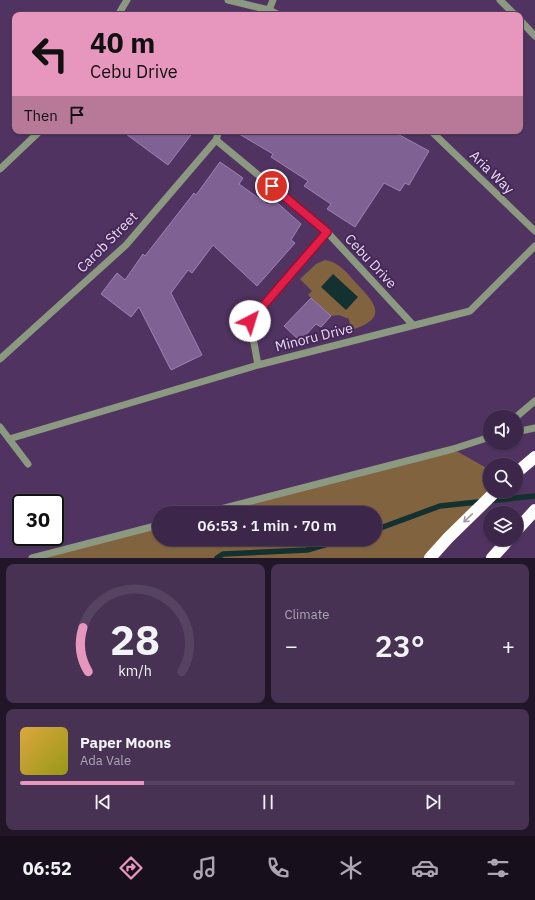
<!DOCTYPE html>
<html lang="en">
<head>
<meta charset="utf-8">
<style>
	body { margin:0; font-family:"IBM Plex Sans",sans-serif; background:#473253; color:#f1f3f6; height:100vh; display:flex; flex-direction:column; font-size:15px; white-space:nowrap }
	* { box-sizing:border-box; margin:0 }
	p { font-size:13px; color:#aca5b4 }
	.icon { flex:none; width:22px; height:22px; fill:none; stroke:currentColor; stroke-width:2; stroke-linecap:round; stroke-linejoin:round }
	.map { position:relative; height:558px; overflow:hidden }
	.sheet { display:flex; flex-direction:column; gap:6px; padding:6px; background:#211528; flex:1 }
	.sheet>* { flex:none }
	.hud { position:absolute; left:12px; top:12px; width:511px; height:122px; border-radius:8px; box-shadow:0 1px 3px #0004,0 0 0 1px #554361; background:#e797bd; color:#111; overflow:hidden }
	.tools { position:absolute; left:483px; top:410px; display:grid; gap:8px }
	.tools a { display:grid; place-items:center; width:40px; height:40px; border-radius:50%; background:#3c2649; box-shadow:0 1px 3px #0004,0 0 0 1px #554361; font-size:20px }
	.speed { position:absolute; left:12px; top:494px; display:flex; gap:8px; font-size:20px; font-weight:700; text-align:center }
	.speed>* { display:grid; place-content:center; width:52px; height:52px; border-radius:50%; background:#3c2649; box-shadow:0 1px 3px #0004,0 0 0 1px #554361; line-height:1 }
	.speed .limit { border:2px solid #111; border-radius:6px; background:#fff; color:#111 }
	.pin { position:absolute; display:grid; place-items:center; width:34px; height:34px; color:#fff; margin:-17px; border:2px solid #fff; border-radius:50%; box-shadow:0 1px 4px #0007 }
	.me { position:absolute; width:44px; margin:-22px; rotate:40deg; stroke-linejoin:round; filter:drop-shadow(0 0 3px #0008) }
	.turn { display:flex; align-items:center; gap:14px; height:84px; padding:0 12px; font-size:18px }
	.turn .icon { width:52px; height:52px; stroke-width:2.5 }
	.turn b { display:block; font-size:28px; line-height:34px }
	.then { display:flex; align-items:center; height:38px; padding:0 12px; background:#0003; gap:8px; font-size:15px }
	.big { font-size:30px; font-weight:600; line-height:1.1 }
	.sheet .widget { flex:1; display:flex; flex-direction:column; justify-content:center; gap:6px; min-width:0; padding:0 14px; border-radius:8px; background:#473253 }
	.sheet .dial { align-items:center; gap:0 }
	.dial svg { height:104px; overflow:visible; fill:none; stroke:#554361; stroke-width:7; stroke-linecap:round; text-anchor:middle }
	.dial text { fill:#f1f3f6; stroke:none }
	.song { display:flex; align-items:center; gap:12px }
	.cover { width:48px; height:48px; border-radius:6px; background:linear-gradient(135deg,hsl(40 70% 55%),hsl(60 70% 35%)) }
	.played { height:4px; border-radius:2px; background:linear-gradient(90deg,#e797bd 25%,#554361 25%) }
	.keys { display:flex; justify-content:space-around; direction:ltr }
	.heat { display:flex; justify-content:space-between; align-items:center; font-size:22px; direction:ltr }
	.sheet .tiles { flex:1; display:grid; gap:6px; grid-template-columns:1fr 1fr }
	.widget:last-child { grid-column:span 2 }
	.trip { position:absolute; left:152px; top:506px; width:230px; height:40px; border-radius:20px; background:#3c2649; box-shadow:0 1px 3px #0004,0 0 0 1px #554361; font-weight:600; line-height:40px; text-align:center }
	.dock { display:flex; height:64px; justify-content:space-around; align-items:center; background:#180f1d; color:#aca5b4 }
	.dock .icon { width:28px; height:28px }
	.dock .active { color:#e797bd }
	.dock b { font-size:18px; color:#f1f3f6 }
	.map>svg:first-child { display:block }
	.green { fill:#81633f }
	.water { fill:#133130 }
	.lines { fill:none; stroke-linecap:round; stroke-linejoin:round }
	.stream { stroke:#133130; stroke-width:5.5 }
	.building { fill:#806193; stroke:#a180b5 }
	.minor { stroke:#8b9981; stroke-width:7 }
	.highway { stroke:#fff; stroke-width:12 }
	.oneway { stroke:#a294aa }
	.route-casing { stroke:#92132f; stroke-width:10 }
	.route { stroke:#e11d48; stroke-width:7 }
	.labels { text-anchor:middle; stroke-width:4; stroke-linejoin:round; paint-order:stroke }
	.street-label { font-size:14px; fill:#e9d9f5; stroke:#452856 }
</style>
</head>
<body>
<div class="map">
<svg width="535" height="558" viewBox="0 0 535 558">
	<rect width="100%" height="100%" fill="#503361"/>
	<path class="green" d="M325 260C339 262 347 273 356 283 378 305 387 319 351 330L349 319 339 315 331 316 308 295 312 291 300 279 316 264Z
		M453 449 490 470V491L430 558H32L159 525V539H375V513H205Z"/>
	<path class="water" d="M333 274 358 297 346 310 321 287Z"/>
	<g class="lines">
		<path class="stream" d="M375 530 440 506 535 496
			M217 558 223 554 307 550 345 539"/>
	</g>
	<path class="building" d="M122 131H194L168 165Z
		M234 131H392L429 151 409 185 405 183 400 191 384 183 355 227 327 209 331 204 304 186 308 181 271 157 273 154Z
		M220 162 243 178 239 184 268 205 273 199 301 224 291 240 295 243 257 286 213 245 192 273 188 270 171 293 202 355 171 370 139 307 131 317 101 294 117 273 125 280 143 254 145 256 194 193 196 195Z
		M311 298 331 316 321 327 316 324 300 341 284 326Z"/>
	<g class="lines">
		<path class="minor" d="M228 0 269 10 279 15
			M500 0 515 15
			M118 15 127 0
			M267 15 273 0
			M520 20 535 36
			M431 131 535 231
			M216 140 327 232 413 325
			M0 169 40 131
			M0 359 126 245 216 140 219 131
			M258 365 250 321 327 232
			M516 417 535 401
			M0 427 28 464
			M516 432 535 428
			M9 439 258 365 470 311 535 246
			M205 513 453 449 490 437
			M32 558 159 525"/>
		<path class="highway" d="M516 473 535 457
			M516 531 535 510
			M430 558 448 538 496 491
			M492 558 509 539"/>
	</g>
	<defs><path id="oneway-shaft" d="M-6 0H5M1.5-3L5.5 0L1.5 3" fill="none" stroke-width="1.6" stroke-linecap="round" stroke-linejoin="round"/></defs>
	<use class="oneway" href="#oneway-shaft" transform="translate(468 518) rotate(136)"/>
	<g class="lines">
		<g class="route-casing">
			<path id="route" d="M250 321 327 232 272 186"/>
		</g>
		<use href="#route" class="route"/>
	</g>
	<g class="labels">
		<g class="street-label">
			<text transform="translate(492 172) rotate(44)" y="5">Aria Way</text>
			<text transform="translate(107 242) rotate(-45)" y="5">Carob Street</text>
			<text transform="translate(371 261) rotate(47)" y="5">Cebu Drive</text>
			<text transform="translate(314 337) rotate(-14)" y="5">Minoru Drive</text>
		</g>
	</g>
</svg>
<div class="tools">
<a><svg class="icon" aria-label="sound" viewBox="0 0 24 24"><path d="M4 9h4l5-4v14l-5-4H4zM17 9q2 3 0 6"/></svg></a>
<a><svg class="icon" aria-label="search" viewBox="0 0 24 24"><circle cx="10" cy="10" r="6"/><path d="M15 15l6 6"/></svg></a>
<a><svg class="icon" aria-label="layers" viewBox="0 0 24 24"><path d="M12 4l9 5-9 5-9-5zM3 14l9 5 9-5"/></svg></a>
</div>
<div class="speed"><div class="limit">30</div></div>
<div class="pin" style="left:272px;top:186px;background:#d93025"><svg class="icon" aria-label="arrive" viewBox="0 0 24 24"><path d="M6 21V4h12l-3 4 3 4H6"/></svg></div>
<svg class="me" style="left:250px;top:321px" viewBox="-20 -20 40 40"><circle r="19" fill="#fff"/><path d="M0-13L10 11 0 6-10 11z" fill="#e11d48"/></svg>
<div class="trip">06:53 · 1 min · 70 m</div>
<div class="hud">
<div class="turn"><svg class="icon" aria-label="left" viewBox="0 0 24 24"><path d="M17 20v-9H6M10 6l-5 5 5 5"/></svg><div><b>40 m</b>Cebu Drive</div></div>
<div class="then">Then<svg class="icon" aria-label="arrive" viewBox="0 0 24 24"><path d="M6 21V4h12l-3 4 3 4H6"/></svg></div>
</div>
</div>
<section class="sheet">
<div class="tiles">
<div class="widget dial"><svg viewBox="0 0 100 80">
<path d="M14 69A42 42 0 1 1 86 69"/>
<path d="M14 69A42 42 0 0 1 10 35" stroke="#e797bd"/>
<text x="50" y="56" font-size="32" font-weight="700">28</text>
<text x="50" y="72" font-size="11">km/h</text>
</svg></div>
<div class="widget"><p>Climate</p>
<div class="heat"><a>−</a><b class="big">23°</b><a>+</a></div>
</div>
<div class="widget">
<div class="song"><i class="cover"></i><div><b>Paper Moons</b><p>Ada Vale</p></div></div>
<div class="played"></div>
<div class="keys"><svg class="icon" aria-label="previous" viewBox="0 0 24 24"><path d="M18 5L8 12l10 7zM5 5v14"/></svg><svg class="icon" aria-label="pause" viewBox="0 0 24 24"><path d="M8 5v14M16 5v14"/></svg><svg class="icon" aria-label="next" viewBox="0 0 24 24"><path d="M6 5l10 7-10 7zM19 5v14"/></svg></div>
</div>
</div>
</section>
<nav class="dock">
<b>06:52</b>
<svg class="icon active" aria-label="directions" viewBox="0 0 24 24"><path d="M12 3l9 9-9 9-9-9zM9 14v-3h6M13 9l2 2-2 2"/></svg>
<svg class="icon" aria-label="music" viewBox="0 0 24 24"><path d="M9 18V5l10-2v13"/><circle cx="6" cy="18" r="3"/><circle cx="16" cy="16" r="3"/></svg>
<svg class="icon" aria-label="phone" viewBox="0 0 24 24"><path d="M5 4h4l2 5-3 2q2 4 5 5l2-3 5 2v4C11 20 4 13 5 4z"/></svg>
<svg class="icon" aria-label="climate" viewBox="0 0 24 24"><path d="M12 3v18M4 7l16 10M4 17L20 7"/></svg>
<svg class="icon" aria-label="car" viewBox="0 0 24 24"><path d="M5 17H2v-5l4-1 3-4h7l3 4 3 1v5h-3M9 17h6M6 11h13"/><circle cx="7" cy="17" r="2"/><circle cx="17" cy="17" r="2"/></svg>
<svg class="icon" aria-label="filters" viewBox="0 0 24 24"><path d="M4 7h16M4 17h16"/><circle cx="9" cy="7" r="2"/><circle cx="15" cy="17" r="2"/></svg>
</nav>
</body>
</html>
